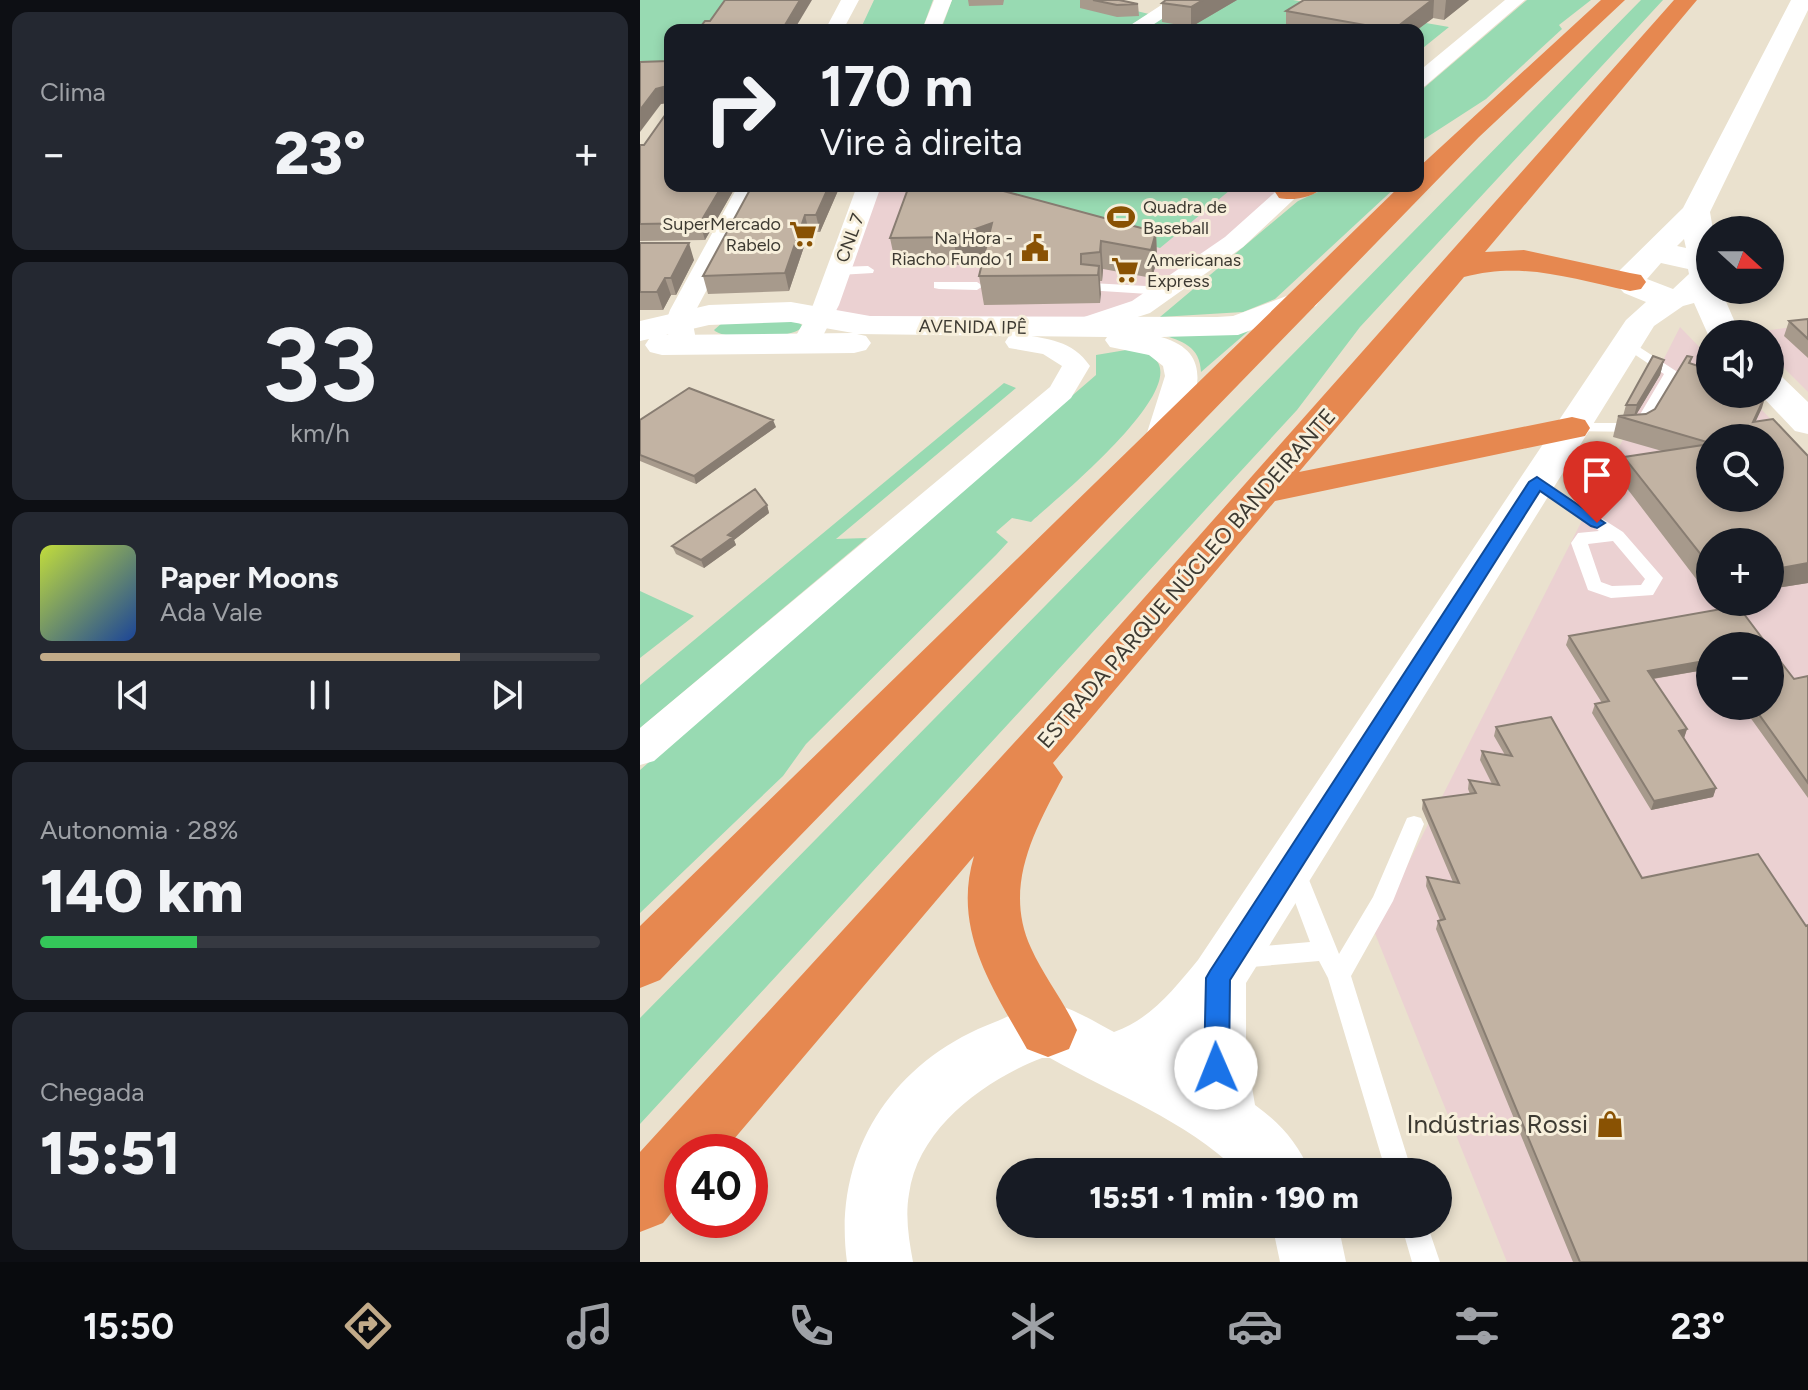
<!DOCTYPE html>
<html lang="pt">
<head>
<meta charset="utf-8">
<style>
	body { margin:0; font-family:Figtree,sans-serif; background:#242831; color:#f1f3f6; height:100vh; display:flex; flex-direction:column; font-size:30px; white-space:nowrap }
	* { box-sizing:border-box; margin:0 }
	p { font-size:26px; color:#9ea1a6 }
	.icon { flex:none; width:44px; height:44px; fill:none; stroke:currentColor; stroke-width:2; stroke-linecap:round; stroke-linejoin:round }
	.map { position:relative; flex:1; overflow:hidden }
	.sheet { display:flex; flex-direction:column; gap:12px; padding:12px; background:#0d0f14; width:640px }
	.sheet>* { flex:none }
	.top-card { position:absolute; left:24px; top:24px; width:760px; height:168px; border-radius:16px; box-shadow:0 4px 12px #0003; background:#171b24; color:#f1f3f6; overflow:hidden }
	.needle { width:52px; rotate:111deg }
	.controls { position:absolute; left:1056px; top:216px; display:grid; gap:16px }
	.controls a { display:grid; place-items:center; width:88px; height:88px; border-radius:50%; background:#171b24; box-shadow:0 4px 12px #0003; font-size:40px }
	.speed { position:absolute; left:24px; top:1134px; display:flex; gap:16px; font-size:40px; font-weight:700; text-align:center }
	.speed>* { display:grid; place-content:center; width:104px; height:104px; border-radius:50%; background:#171b24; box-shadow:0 4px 12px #0003; line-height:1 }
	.speed .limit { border:12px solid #d22; background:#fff; color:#111 }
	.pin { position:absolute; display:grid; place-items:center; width:68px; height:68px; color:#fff; margin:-82px -34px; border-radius:50% 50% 50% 0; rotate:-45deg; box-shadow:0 0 8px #0007 }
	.pin .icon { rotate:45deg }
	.me { position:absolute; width:88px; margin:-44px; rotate:359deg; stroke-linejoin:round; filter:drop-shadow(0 0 6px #0008) }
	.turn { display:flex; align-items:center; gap:28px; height:168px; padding:0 24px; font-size:36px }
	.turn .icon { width:104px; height:104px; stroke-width:2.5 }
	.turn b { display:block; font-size:56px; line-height:68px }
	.big { font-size:60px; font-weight:800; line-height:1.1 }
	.sheet .tile { flex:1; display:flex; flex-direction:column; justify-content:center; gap:12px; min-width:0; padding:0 28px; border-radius:16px; background:#242831 }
	.sheet .dial { align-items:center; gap:0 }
	.dial b { font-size:104px; line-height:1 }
	.song { display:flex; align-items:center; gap:24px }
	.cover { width:96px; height:96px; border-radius:12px; background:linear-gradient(135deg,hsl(70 70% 55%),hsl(220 70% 35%)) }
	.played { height:8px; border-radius:4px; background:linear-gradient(90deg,#c2ab89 75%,#363941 75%) }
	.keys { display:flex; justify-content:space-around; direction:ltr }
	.heat { display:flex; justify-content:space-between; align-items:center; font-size:44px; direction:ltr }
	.charge { height:12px; border-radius:6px; background:linear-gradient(90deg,#34c759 28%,#363941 0) }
	.trip { position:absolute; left:356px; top:1158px; width:456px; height:80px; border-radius:40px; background:#171b24; box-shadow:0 4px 12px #0003; font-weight:800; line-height:80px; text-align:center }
	.tabs { display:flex; height:128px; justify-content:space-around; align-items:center; background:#090b0e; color:#9ea1a6 }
	.tabs .icon { width:56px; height:56px }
	.tabs .selected { color:#c2ab89 }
	.tabs b { font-size:36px; color:#f1f3f6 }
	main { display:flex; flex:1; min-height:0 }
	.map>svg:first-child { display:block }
	.industrial { fill:#ebd1d2; fill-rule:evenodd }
	.green { fill:#98dab2 }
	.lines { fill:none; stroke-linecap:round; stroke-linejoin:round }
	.service { fill:#fff; fill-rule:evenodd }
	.minor { fill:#fff; fill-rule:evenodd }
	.tertiary { fill:#fff; fill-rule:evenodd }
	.trunk { fill:#e68850; fill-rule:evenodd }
	.wall { fill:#a79a8c; fill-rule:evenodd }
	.shaded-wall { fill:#887d72 }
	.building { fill:#c2b3a3; stroke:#887d72; stroke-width:2 }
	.route { fill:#1a73e8; stroke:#114b97; stroke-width:2 }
	.labels { text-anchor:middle; stroke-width:6; stroke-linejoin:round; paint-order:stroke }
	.far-poi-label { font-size:18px; fill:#3d3a32; stroke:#f7efdb; text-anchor:start }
	.far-street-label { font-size:18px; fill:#3d3a32; stroke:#f7efdb }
	.street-label { font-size:22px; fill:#3d3a32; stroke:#f7efdb }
	.near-poi-label { font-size:26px; fill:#3d3a32; stroke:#f7efdb; text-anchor:end }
</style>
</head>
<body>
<main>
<section class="sheet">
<div class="tile"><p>Clima</p>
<div class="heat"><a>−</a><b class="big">23°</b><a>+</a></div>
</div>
<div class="tile dial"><b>33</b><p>km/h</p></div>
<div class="tile">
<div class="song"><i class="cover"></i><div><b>Paper Moons</b><p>Ada Vale</p></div></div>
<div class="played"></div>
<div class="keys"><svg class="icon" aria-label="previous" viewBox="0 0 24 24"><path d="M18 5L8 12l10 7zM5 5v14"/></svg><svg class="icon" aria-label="pause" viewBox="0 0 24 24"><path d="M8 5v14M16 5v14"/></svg><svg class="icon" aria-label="next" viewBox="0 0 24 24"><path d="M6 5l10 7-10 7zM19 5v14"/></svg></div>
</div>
<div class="tile"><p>Autonomia · 28%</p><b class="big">140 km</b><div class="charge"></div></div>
<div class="tile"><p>Chegada</p><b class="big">15:51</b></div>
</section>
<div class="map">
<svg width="1168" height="1262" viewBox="0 0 1168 1262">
	<rect width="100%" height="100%" fill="#eae1ce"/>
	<path class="industrial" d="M231 186H659L464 324 178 318Z
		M1168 325V392L1130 354V334L1109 333Z
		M1040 327 1070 358V394H1106L1168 457V1262H867L734 931ZM1070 438H1130V498H1070ZM1070 542H1130V602H1070ZM1070 646H1130V706H1070Z"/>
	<path class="green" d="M0 0H86L62 30H30V63L0 64Z
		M234 0H293L282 30H220Z
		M312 0H451L509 14 483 30H301Z
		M577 0H653L809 27 778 52V30H502L546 3Z
		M887 0H951L919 25 922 29 846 99 778 143V93Z
		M1001 0H1023L720 327 657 410 0 1124V1018Z
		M288 186H595L520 248Z
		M691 186H757L635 299 603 312 520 317 658 201Z
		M124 320 158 322 163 326C155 340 84 341 74 330L82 323Z
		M612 328 561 372C560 346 542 341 520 334Z
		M486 350C595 355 412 502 391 522L372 518 356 532 368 542 356 555 166 744 143 776 0 913V770L456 375V355Z
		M364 383 376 388 196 539 227 538 0 728V685Z
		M0 591 54 616 0 658Z"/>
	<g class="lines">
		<path class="service" d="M228 266 234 270 233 273 199 275 193 271 199 267Z
			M294 282H337L343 286 337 290 299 289 294 288Z
			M451 283 524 287 531 291 524 295 446 290V284Z
			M987 339 1039 373 1008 427 1000 432 927 431V425L932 423H995L1024 374 982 346 980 343Z
			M897 477 983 532 1023 578 1013 595 971 598 948 590 931 543 938 533 959 531 891 485 889 482 891 479ZM973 541 1005 579 1001 585 972 586 961 582 948 544Z
			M774 816 781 818 784 824 753 901 711 976 772 1172H746L688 978 679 961 600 968 592 965 589 958 592 951 600 948 670 942 643 870 646 864 654 861 662 864 665 870 699 954 733 897 767 818Z
			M761 1224H787L800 1262H772Z"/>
		<path class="minor" d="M201 0H219L203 30H185Z
			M294 0H312L300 30H282Z
			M529 0H551L505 30H483Z
			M865 0H885L785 86 778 88V72Z
			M98 186H122L56 310 53 324 57 345 53 351H33L25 324 30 310Z
			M217 186H241L199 305 176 349H156L152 343 173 305Z
			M642 186H668L603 247 510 313 439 336 429 334 425 328 429 322 492 301 585 237Z
			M379 334C408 339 432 340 450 366L431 398 14 761 0 765V728L410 387 422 366 403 354 369 348 365 342 369 336Z"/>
		<path class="tertiary" d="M1151 0H1168V10L1070 212 1073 230 1070 290H1081L1100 334H1070V339L1054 303 1043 306 1014 326 606 983V1051L615 1105C640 1123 658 1143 670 1172H599C544 1119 475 1095 410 1058H402C345 1080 278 1128 269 1194 265 1217 269 1240 273 1262H207C192 1153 252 1061 355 1022 370 1016 390 1004 407 1004 430 1005 454 1022 474 1032 511 1019 534 989 558 960L986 320 1006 302 984 293 974 282 980 270 1043 208ZM1044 239 1046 248 1037 246ZM1021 263 1048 269 1049 274 1033 289 1007 279ZM547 1054 548 1066 537 1061Z
			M665 289 676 292 681 299 676 306 598 335 521 337C578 353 554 398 543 439L537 447 524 450 511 447 505 439 525 376 523 366 509 355 470 347 465 340 467 337 217 334 226 336 231 343 226 350 214 353 22 355 10 352 5 345 9 339 0 341V321L69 305 151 302 230 316 577 317 593 316ZM151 322 213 333 26 335 69 325Z
			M1130 373 1142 377 1168 402V434L1155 431 1120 394H1130Z
			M632 1224H698L706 1262H640Z"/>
		<path class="trunk" d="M961 0H985L839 137 20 980 0 988V926L760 186H778V168Z
			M1034 0H1057L845 252 884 250 990 273 1001 275 1006 282 1001 289 990 291C932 279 883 261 824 277L659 472 932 417 945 420 950 428 945 436 635 501 413 763 423 777C394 831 363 887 391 948 404 977 424 1001 437 1030L429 1049 408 1057 387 1049C352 987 312 930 334 856L83 1152H42V1200L23 1223 0 1232V1152L426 686Z
			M639 186H683C675 198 652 201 639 198L635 192Z"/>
	</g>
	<path class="wall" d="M328 0H364L363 5 329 6Z
		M440 0H479L498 4 499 16 477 17 440 8Z
		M597 0 551 27 522 22V3Z
		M664 0H829L804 20 793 18 777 30H646V11Z
		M28 61 30 186H96L65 240 0 241V145H4L28 111V103L21 104Z
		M112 186H200L180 232H169L149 291 68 294 63 276Z
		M516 232 517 260 512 278 463 269 462 281H460V303L344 305 339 276 344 255 318 265 256 266 250 238Z
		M0 243 54 260 36 295H31L23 310H0Z
		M1168 319V358L1144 336 1149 321Z
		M1052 357 1050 364 1126 394 1115 422 1168 583 1130 589V542H1070V597L979 478 984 457 1022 451 973 437 978 416H983L986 405 1024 360 1020 375 996 415 1006 414 1015 409ZM1070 438 1130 498H1070Z
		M0 420 136 427 56 484 0 461Z
		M127 505 129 513 94 540 96 545 64 568 36 554 32 546Z
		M929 636 1070 646V669L1013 679 1047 729 1044 738 1076 788 1073 797 1011 810 952 713 955 704 962 703 926 645Z
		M1168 676V798L1102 706H1130L1154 679Z
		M856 727 1002 878 1166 926 1168 1262H933L796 929 798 921 800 920 786 886 787 877 813 882 782 809 783 800 830 794 828 789 829 780 852 784 840 760 842 751 865 755 854 736Z"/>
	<path class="shaded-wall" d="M160 0H172L154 30H142Z
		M563 0H597L551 27V7Z
		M792 0H794L793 18 777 30H753Z
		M806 0H829L804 20Z
		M27 86 30 102 21 104 0 132V110L16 89Z
		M82 186H96L65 240 60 223Z
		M189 186H200L180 232 176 215Z
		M165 215 169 232 149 291 145 273Z
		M352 223 356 251 318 265 313 237Z
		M516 232 517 260 512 278 511 250Z
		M461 241 463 269 462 281 460 252Z
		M49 243 54 260 36 295 31 278Z
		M459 266 461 294 460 303 458 275Z
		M25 278 31 295 23 310 17 292Z
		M1024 360 1020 375 993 420 997 405Z
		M1126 394 1122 408 1108 438 1113 422Z
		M133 420 136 427 56 484 54 476Z
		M127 505 129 513 94 540 96 545 64 568 61 560 88 535Z
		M1168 563V583L1130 589V570Z
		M1070 660V669L1005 680 1008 671Z
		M1047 729 1044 738 1039 731Z
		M1076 788 1073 797 1011 810 1014 801Z"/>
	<path class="building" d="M85 0H160L142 30H58L65 21H70Z
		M453 0H479L498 4 477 5Z
		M526 0H563L551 7 522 3Z
		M664 0H792L753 30 646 11Z
		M29 57H30V186H82L60 223 0 224V145H4L28 111 27 86 16 89 0 110V62L28 61Z
		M112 186H189L176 215H165L145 273 63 276Z
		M269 186H345L516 232 511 250 461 241 460 252 441 254V264L459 266 458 275 339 276 352 223 313 237 250 238Z
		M0 243H49L31 278H25L17 292H0Z
		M1168 319V339L1149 321Z
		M1013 356 1024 360 997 405H986Z
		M1047 356 1052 357 1049 363 1070 370V394H1126L1113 422 1133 419 1168 456V563L1130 570V542H1070V566L984 457 1070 444V498H1130V438H1070V443L978 416 1006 414 1015 409Z
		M49 388 133 420 54 476 0 455V420Z
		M115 489 127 505 88 535 93 537 61 560 32 546Z
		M1098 606 1128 646H1070V660L1008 671 1047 729 1039 731 1076 788 1014 801 955 704 969 701 929 636Z
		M1130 648 1154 679 1168 676V783L1113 706H1130Z
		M911 717 1002 878 1118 854 1166 926 1168 925V1262H940L798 921 805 919 787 877 819 883 783 800 836 793 829 780 859 785 842 751 872 756 856 727Z"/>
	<path class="route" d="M897 477 965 523 957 528 951 526 900 491 590 980 589 1068 585 1076 576 1079 567 1076 564 1068 566 978 570 971 889 482Z"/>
	<defs>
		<g id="stadium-bare" transform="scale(2.16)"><path d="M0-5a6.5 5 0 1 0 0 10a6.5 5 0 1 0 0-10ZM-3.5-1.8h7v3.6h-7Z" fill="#895203" stroke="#f7efdb" stroke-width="2.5" paint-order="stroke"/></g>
		<g id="supermarket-bare" transform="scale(2.16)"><path d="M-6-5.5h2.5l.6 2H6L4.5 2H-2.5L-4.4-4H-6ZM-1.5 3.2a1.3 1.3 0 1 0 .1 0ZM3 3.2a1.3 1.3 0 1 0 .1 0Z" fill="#895203" stroke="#f7efdb" stroke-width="2.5" paint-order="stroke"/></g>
		<g id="civic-bare" transform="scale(2.16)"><path d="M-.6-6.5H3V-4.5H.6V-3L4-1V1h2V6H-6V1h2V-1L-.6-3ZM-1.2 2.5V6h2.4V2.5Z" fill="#895203" stroke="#f7efdb" stroke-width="2.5" paint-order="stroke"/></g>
		<g id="shop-bare" transform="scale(2.16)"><path d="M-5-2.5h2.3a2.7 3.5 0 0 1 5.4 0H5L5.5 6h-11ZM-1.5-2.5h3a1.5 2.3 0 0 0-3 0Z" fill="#895203" stroke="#f7efdb" stroke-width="2.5" paint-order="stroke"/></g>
	</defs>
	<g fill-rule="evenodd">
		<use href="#stadium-bare" x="481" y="217"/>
		<use href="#supermarket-bare" x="163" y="234"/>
		<use href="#civic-bare" x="395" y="248"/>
		<use href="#supermarket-bare" x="485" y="270"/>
		<use href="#shop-bare" x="970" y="1124"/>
	</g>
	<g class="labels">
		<g class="far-poi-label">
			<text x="503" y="213">Quadra de<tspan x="503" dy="21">Baseball</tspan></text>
			<text x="141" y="230" text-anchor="end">SuperMercado<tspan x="141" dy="21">Rabelo</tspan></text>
			<text x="373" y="244" text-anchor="end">Na Hora -<tspan x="373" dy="21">Riacho Fundo 1</tspan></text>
			<text x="507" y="266">Americanas<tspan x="507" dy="21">Express</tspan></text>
		</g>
		<g class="far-street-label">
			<text transform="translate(210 238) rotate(-70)" y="6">CNL 7</text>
			<text transform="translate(333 327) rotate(1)" y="6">AVENIDA IPÊ</text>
		</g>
		<g class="street-label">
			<text transform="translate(546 578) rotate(-49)" y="8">ESTRADA PARQUE NÚCLEO BANDEIRANTE</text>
		</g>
		<g class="near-poi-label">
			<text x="948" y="1133">Indústrias Rossi</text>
		</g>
	</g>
</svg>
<div class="controls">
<a><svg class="needle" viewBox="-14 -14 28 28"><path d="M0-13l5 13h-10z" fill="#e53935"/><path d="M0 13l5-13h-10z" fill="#9ea1a6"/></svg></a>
<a><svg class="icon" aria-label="sound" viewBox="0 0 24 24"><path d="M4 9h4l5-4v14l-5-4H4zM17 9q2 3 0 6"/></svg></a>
<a><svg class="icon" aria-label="search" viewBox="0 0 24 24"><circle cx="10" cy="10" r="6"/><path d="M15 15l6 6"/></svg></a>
<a>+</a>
<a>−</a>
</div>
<div class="speed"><div class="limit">40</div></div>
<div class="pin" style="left:957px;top:523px;background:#d93025"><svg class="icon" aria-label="arrive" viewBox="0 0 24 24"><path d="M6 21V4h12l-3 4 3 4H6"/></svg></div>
<svg class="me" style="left:576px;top:1068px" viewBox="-20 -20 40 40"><circle r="19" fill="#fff"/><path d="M0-13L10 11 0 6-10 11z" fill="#1a73e8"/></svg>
<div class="trip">15:51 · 1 min · 190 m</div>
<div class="top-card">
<div class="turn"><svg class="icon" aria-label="right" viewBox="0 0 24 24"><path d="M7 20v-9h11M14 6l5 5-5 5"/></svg><div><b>170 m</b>Vire à direita</div></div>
</div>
</div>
</main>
<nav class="tabs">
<b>15:50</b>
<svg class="icon selected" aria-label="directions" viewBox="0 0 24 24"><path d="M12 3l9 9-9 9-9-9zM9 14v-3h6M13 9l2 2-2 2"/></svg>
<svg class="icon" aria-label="music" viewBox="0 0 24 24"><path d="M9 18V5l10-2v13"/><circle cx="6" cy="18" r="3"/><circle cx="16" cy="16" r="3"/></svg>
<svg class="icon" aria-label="phone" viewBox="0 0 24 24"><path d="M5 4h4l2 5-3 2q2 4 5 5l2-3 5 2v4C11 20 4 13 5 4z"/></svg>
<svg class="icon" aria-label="climate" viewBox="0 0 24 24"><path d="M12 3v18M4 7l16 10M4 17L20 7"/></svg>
<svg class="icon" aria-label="car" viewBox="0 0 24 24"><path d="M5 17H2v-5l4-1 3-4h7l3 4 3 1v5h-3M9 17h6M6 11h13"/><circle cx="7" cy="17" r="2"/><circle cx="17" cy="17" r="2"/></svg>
<svg class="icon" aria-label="filters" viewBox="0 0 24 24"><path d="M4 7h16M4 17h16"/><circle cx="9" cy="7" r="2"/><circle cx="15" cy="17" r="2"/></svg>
<b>23°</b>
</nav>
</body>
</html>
